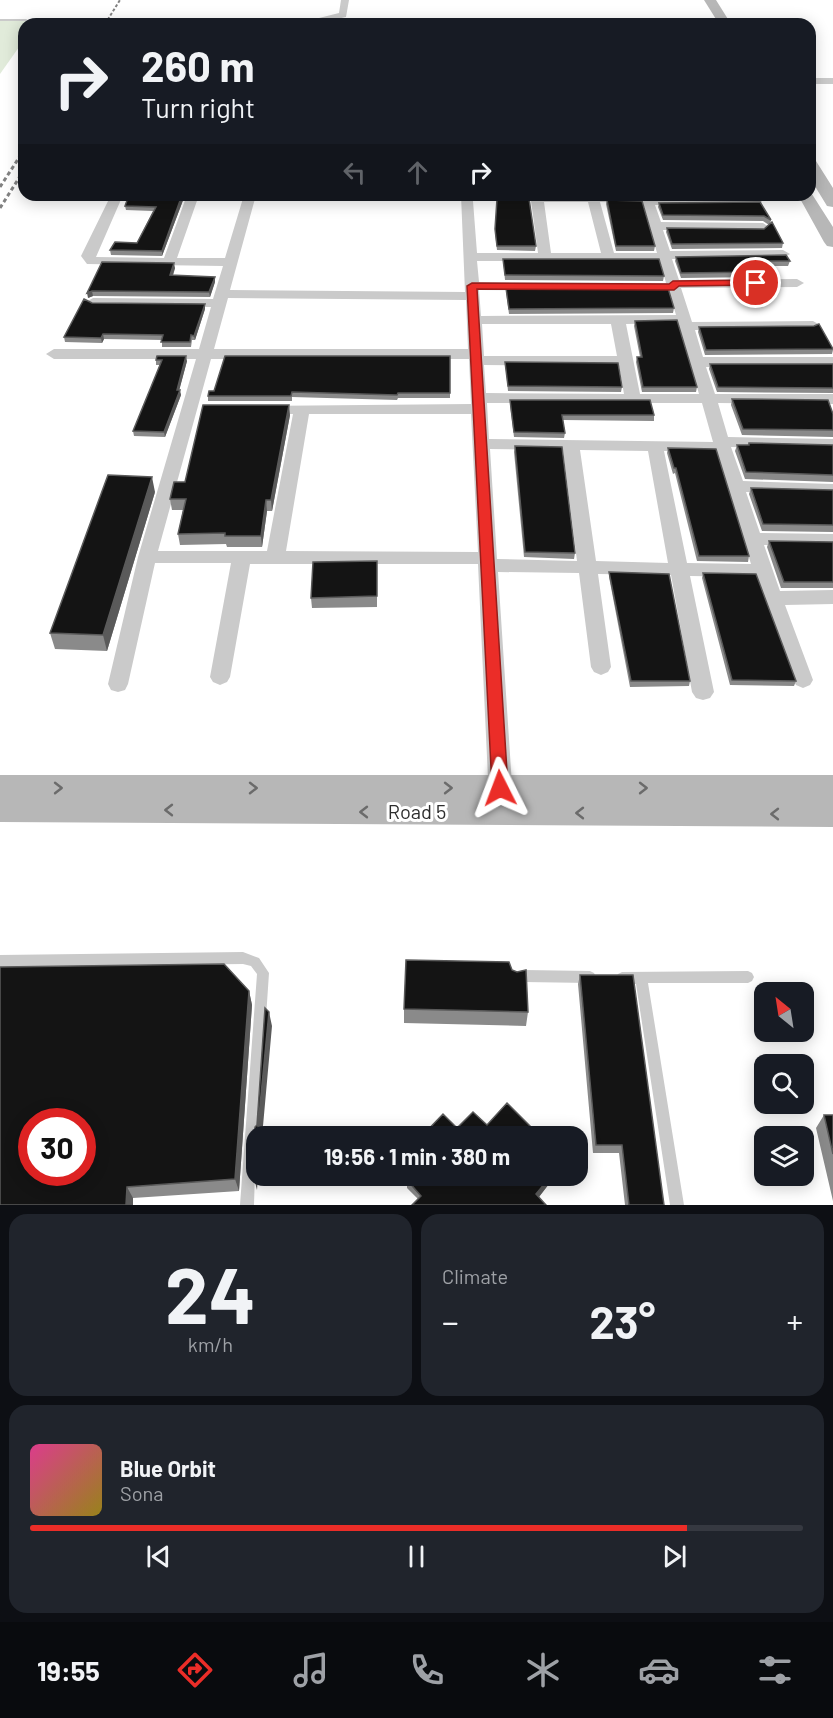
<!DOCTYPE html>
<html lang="en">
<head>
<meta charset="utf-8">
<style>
	body { margin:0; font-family:Barlow,sans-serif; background:#20242c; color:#f1f3f6; height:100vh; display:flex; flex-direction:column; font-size:22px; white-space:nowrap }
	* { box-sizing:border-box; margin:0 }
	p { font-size:20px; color:#9ea1a6 }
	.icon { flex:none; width:33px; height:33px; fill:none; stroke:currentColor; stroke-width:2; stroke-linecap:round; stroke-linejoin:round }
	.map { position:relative; height:1205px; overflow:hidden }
	.panel { display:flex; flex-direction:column; gap:9px; padding:9px; background:#0d0f14; flex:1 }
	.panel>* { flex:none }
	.hud { position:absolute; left:18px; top:18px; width:798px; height:183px; border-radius:18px; box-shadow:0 3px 15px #0003; background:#171b24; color:#f1f3f6; overflow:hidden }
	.needle { width:39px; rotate:330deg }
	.controls { position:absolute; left:754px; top:982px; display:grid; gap:12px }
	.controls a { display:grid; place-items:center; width:60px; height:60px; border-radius:12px; background:#171b24; box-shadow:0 3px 15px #0003; font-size:30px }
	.speed { position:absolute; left:18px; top:1108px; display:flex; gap:12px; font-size:30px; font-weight:700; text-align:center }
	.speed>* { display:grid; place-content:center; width:78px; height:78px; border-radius:50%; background:#171b24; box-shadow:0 3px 15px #0003; line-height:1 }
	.speed .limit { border:9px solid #d22; background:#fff; color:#111 }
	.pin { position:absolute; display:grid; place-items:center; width:51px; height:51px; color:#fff; margin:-26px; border:3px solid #fff; border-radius:50%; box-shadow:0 2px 6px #0007 }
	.me { position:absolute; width:66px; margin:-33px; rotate:357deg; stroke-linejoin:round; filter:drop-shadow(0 0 4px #0008) }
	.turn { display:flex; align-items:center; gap:21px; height:126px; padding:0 24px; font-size:27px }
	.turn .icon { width:78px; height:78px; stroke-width:2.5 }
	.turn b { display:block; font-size:42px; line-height:51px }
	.lanes { display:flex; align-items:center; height:57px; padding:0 24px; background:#0003; justify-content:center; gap:30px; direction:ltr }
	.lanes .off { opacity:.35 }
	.big { font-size:45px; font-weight:700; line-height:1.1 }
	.panel .card { flex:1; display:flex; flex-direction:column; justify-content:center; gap:9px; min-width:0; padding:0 21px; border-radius:18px; background:#20242c }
	.panel .dial { align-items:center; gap:0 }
	.dial b { font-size:78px; line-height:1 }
	.song { display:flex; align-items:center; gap:18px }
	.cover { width:72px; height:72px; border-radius:9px; background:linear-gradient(135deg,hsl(330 70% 55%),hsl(50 70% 35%)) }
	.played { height:6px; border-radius:3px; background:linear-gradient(90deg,#eb2d28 85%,#363941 85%) }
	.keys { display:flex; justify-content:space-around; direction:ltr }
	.heat { display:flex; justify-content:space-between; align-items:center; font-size:33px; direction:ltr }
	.panel .tiles { flex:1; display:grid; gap:9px; grid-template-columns:1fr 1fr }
	.card:last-child { grid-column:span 2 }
	.trip { position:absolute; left:246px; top:1126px; width:342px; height:60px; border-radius:18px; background:#171b24; box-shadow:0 3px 15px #0003; font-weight:700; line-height:60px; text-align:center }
	.tab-bar { display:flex; height:96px; justify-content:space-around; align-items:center; background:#090b0e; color:#9ea1a6 }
	.tab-bar .icon { width:42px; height:42px }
	.tab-bar .on { color:#eb2d28 }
	.tab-bar b { font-size:27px; color:#f1f3f6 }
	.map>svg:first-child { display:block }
	.green { fill:#e1ebda }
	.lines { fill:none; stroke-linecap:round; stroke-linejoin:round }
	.lane { fill:#cacaca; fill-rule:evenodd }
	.street { fill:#cacaca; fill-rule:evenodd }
	.secondary { fill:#b7b7b7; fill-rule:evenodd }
	.rail-far1 { stroke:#828282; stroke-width:2; stroke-dasharray:3 2; stroke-linecap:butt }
	.rail { stroke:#828282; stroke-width:3; stroke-dasharray:4 3; stroke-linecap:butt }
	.wall { fill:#8a8a8a }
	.shaded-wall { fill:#5a5a5a }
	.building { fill:#141414; stroke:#5a5a5a; stroke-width:1.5; fill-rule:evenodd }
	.oneway { stroke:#6b6b6b }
	.route { fill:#eb2d28; stroke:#991d1a; stroke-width:1.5 }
	.labels { text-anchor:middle; stroke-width:6; stroke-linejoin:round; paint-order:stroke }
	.street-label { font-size:20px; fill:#2d2d2d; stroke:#fff }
</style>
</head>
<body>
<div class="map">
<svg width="833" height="1205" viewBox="0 0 833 1205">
	<rect width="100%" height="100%" fill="#fff"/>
	<path class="green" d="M0 21H37L35 24H24V40L0 74Z"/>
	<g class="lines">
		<path class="lane" d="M0 19H26L28 20 26 21H0Z
			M243 952 259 958 269 973 258 1137H256L254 1205H240L257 974 251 966 243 964 0 967V955Z
			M524 970 590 971 594 973 596 977 594 981 590 983 524 982 515 984 511 982 509 978 511 974Z
			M748 971 752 973 754 977 752 981 748 983H648L684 1205H670L636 984H622L618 982 616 978 618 974 622 972Z"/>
		<path class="street" d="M341 0H349L346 17 313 24H295L339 13Z
			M810 78H833V84H810Z
			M111 195H123L96 257 164 258 187 195H199L177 258H225L244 195H256L230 290 465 292 461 195H640L760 199 762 202 756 206 655 205 661 222 763 223 769 227 763 231 663 230 670 251 783 250 790 254 783 258 672 259 679 280 797 279 804 283 797 287 681 288 692 322 813 321 820 325 813 329 695 330 703 357H833V367H706L715 394H833V404L718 403 728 437 833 439V449L731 447 743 481 833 484V494L746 492 760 533 833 534V546L764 545 780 591 833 590V604L785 605 813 680 810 685 803 688 796 685 793 680 756 577 690 576 714 692 710 698 703 700 696 698 692 692 671 575 598 574 611 667 608 672 601 675 594 672 591 667 579 573 498 572 513 800 509 807 501 809 493 807 489 800 478 564H250L230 677 227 682 220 685 213 682 210 677 231 563H155L128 684 125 690 118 692 111 690 108 684 138 557 196 359H54L46 354 54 349H199L211 307 93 306 86 302 93 298 213 299 223 266 87 264 81 256ZM473 201H531L538 253H477ZM544 202H588L601 253H551ZM600 202 643 203 657 253H614ZM477 261H660L666 283 479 282ZM479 290 669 291 676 315 481 316ZM228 298 466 300 468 349H214ZM678 323 699 394H640L626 324ZM482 324H611L617 356H484ZM211 359H469L471 404 258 406 256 409 264 414H293L267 551H158ZM484 365 619 366 624 394 486 393ZM487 403H702L713 442 489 439ZM309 414H471L478 552 286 551ZM490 449 563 450 577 561 497 559ZM580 450 648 451 668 563 596 561ZM664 451 716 452 751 564 687 563Z"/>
		<path class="secondary" d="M704 0H716L731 24H719Z
			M810 159 816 161 833 188V207L827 206 810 178Z
			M810 191 833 227V247L827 246 824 242 798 195H810Z
			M0 775H833V827L0 822Z"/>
		<path class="rail-far1" d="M105 24 120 0"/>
		<path class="rail" d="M0 187 24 150
			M0 208 24 170"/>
	</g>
	<path class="wall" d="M185 195 162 256 111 255 110 250 137 243 153 211 126 210 125 206Z
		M497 199 536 246 535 251 497 250 495 233Z
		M607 200 655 246 654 251H616L606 204Z
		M760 202 771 220 770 224 783 243 782 248 672 249 666 232 667 228 764 229 769 225 763 221 663 220 658 207 659 203Z
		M676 257 790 261 788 266H768L771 272 770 277 681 278 675 261Z
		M503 259 664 276 663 281 505 280Z
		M102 262 175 268 173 276 215 282 210 297 93 296 88 298Z
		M506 288 674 308 673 313 509 314 506 292Z
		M92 303 205 304V309L195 340H192L191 347H162V340L104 339 102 343 65 342 64 337Z
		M635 321 697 387 696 392H642L636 362 637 357H640L634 326Z
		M699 327 833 348V350L832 354 705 355 698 332Z
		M450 356V398H398L397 400 292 397V401H208V396L214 391Z
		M156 360 187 361 179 390 181 395 165 437 134 436 133 431 160 365H156Z
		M505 362 622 387 621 392 508 391Z
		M710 364H833V393L717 392 709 369Z
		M732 399 833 414V437L742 435 731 405Z
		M510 400 654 415V421L563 420 565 433 564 438 514 437 510 405Z
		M290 415 272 511H267L262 547H227L226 544 180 545 178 534 183 510H172L170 499 185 482Z
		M749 443 833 445V482L745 479 735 451 737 445H748Z
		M515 446 575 553 574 559 524 557 514 452Z
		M668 448 749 556 748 562 697 561 675 473 673 474 667 453Z
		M751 488 833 490V532L762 531 749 494Z
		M155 492 107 651 55 649 50 633Z
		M769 541 833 542V588H781L767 547Z
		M377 561V607L312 608 311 598Z
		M609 572 690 681 689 686 630 687 609 577Z
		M703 573 796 681 794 686 730 685 702 578Z
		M580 975 664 1205H625L619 1153H593L578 984Z
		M249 991 252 1005 239 1191 133 1198V1205H0Z
		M404 1009 528 1012 526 1026 404 1023Z
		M824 1115H833V1201L816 1128Z
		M411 1176H553L552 1180 539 1197 418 1199 407 1188V1180Z"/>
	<path class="shaded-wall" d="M182 195H185L162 256V251Z
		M174 263 175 268 171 280 170 275Z
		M215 277V282L210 297 209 292Z
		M92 291 93 296 88 298 87 293Z
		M205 304V309L195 340 194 336Z
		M103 334 104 339 102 343 101 338Z
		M186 356 187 361 178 395 177 390Z
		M180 390 181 395 165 437 164 432Z
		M289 405 290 415 272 511 271 500Z
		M152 477 155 492 107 651 103 635Z
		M266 500 267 511 262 547 261 536Z
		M249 991 252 1005 239 1191 235 1179Z
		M269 1012 272 1026 262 1137H257Z
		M256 1148V1176H258L257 1190 254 1178Z
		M551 1176H553L552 1180 535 1202 536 1194Z
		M127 1187 133 1198V1205H126Z"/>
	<path class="building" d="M129 195H182L162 251 110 250 115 242 137 243 156 207 125 206Z
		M497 199H529L536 246H497L495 229Z
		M607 200 642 201 655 246H616Z
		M760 202 771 220 764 216 663 215 659 203Z
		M772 222 783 243 672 244 667 228 764 229Z
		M786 255 790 261H766L771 272 681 273 676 257Z
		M503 259H659L664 276 505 275Z
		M102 262 174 263 170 275 215 277 209 292 92 291 87 293Z
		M506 288H668L674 308 509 309Z
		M84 299 92 303 205 304 194 336 191 335 190 342H161L163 335 103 334 101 338 64 337Z
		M677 320 697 387H643L637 357H642L635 321Z
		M819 324 833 349 706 350 699 327 814 326Z
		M157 356H186L177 390H180L164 432 133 431 162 360H156Z
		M225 356H450V393H398L397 395 292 392 291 396H208L209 391H214Z
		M505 362 618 363 622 387 508 386Z
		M710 364H833V388L718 387Z
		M732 399 828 400 833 414V430L743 429Z
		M510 400H650L654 415H562L565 433 514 432Z
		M203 405H289L271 500H266L261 536H225V533L178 534 186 499H170L174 482H185Z
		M749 443 833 445V475L746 472 737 445H749Z
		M515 446 562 447 575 553 525 552Z
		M668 448 716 449 749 556H699L676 468H674Z
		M108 475 152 477 103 635 50 633Z
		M751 488 833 490V525L763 524Z
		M769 541 833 542V582H784Z
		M377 561V596L311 598 313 562Z
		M609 572 669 574 690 681H631Z
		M703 573 756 574 796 681 732 680Z
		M406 960 509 962 512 970 517 972 526 970 528 1012 404 1009Z
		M224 964 249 991 235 1179 127 1187 126 1205H0V967ZM32 1122H82V1173H32Z
		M580 975H633L664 1205H629L622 1145H596Z
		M265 1008 269 1012 257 1137H256L254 1178 255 1127 257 1125Z
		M507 1103 541 1137H421L443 1114 457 1128 473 1112 487 1125Z
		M824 1115H833V1154Z
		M411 1176H551L536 1194 546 1205H412L421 1196 407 1180Z"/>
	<defs><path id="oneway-chevron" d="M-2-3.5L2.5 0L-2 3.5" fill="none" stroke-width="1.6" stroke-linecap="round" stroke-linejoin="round" transform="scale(1.5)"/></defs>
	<g class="oneway">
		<use href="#oneway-chevron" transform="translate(58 788)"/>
		<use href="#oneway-chevron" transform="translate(253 788)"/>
		<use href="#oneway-chevron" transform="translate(448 788)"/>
		<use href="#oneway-chevron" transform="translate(643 788)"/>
		<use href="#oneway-chevron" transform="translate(169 810) rotate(-180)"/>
		<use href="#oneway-chevron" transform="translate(364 812) rotate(-180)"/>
		<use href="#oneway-chevron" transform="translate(580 813) rotate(-180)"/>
		<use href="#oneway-chevron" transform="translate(775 814) rotate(-180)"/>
	</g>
	<path class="route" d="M756 280 761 283 759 285 679 286 674 290 477 289 508 788 505 793 500 794 494 793 492 788 467 286 472 283 669 284 673 281Z"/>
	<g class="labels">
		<g class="street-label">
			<text x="417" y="819">Road 5</text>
		</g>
	</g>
</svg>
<div class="controls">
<a><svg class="needle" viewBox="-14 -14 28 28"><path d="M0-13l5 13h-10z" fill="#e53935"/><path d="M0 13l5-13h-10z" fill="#9ea1a6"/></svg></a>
<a><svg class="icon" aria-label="search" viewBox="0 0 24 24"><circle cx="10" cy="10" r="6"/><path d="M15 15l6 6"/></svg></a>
<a><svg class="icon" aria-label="layers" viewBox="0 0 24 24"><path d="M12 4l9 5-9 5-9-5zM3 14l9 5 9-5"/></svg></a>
</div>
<div class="speed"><div class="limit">30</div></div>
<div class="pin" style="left:756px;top:283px;background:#d93025"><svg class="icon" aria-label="arrive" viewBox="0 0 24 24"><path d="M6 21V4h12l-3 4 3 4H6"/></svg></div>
<svg class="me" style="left:500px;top:788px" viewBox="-20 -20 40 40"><path d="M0-17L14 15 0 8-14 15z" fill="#eb2d28" stroke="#fff" stroke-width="4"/></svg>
<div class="trip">19:56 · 1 min · 380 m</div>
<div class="hud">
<div class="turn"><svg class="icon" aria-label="right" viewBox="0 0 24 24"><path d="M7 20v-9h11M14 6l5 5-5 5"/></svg><div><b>260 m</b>Turn right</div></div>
<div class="lanes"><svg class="icon off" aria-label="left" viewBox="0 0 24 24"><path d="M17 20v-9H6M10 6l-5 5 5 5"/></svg><svg class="icon off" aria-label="ahead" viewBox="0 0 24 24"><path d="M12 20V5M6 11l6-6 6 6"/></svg><svg class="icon" aria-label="right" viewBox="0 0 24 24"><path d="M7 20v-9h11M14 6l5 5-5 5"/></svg></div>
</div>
</div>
<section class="panel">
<div class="tiles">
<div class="card dial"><b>24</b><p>km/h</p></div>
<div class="card"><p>Climate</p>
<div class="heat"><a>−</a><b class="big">23°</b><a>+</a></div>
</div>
<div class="card">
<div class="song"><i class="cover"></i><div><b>Blue Orbit</b><p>Sona</p></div></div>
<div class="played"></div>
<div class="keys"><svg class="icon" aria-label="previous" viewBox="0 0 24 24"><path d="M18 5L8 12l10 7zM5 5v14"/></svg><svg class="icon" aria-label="pause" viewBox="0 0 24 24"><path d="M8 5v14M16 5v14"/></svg><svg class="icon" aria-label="next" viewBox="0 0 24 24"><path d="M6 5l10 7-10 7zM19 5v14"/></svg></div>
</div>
</div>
</section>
<nav class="tab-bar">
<b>19:55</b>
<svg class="icon on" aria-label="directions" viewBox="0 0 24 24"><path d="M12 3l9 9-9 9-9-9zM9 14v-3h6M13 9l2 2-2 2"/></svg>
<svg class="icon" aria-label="music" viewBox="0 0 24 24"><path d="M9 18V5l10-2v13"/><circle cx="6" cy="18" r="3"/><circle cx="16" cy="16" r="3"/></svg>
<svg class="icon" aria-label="phone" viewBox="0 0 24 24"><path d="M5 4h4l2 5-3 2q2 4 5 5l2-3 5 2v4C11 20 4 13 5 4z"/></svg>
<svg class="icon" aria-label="climate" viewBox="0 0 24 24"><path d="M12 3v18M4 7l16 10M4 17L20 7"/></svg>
<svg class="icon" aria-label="car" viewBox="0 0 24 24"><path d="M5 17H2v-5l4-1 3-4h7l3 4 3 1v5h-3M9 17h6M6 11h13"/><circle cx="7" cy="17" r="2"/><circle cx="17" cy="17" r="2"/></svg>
<svg class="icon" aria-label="filters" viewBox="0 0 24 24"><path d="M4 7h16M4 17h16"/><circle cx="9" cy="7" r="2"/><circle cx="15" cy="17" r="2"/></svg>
</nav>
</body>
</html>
